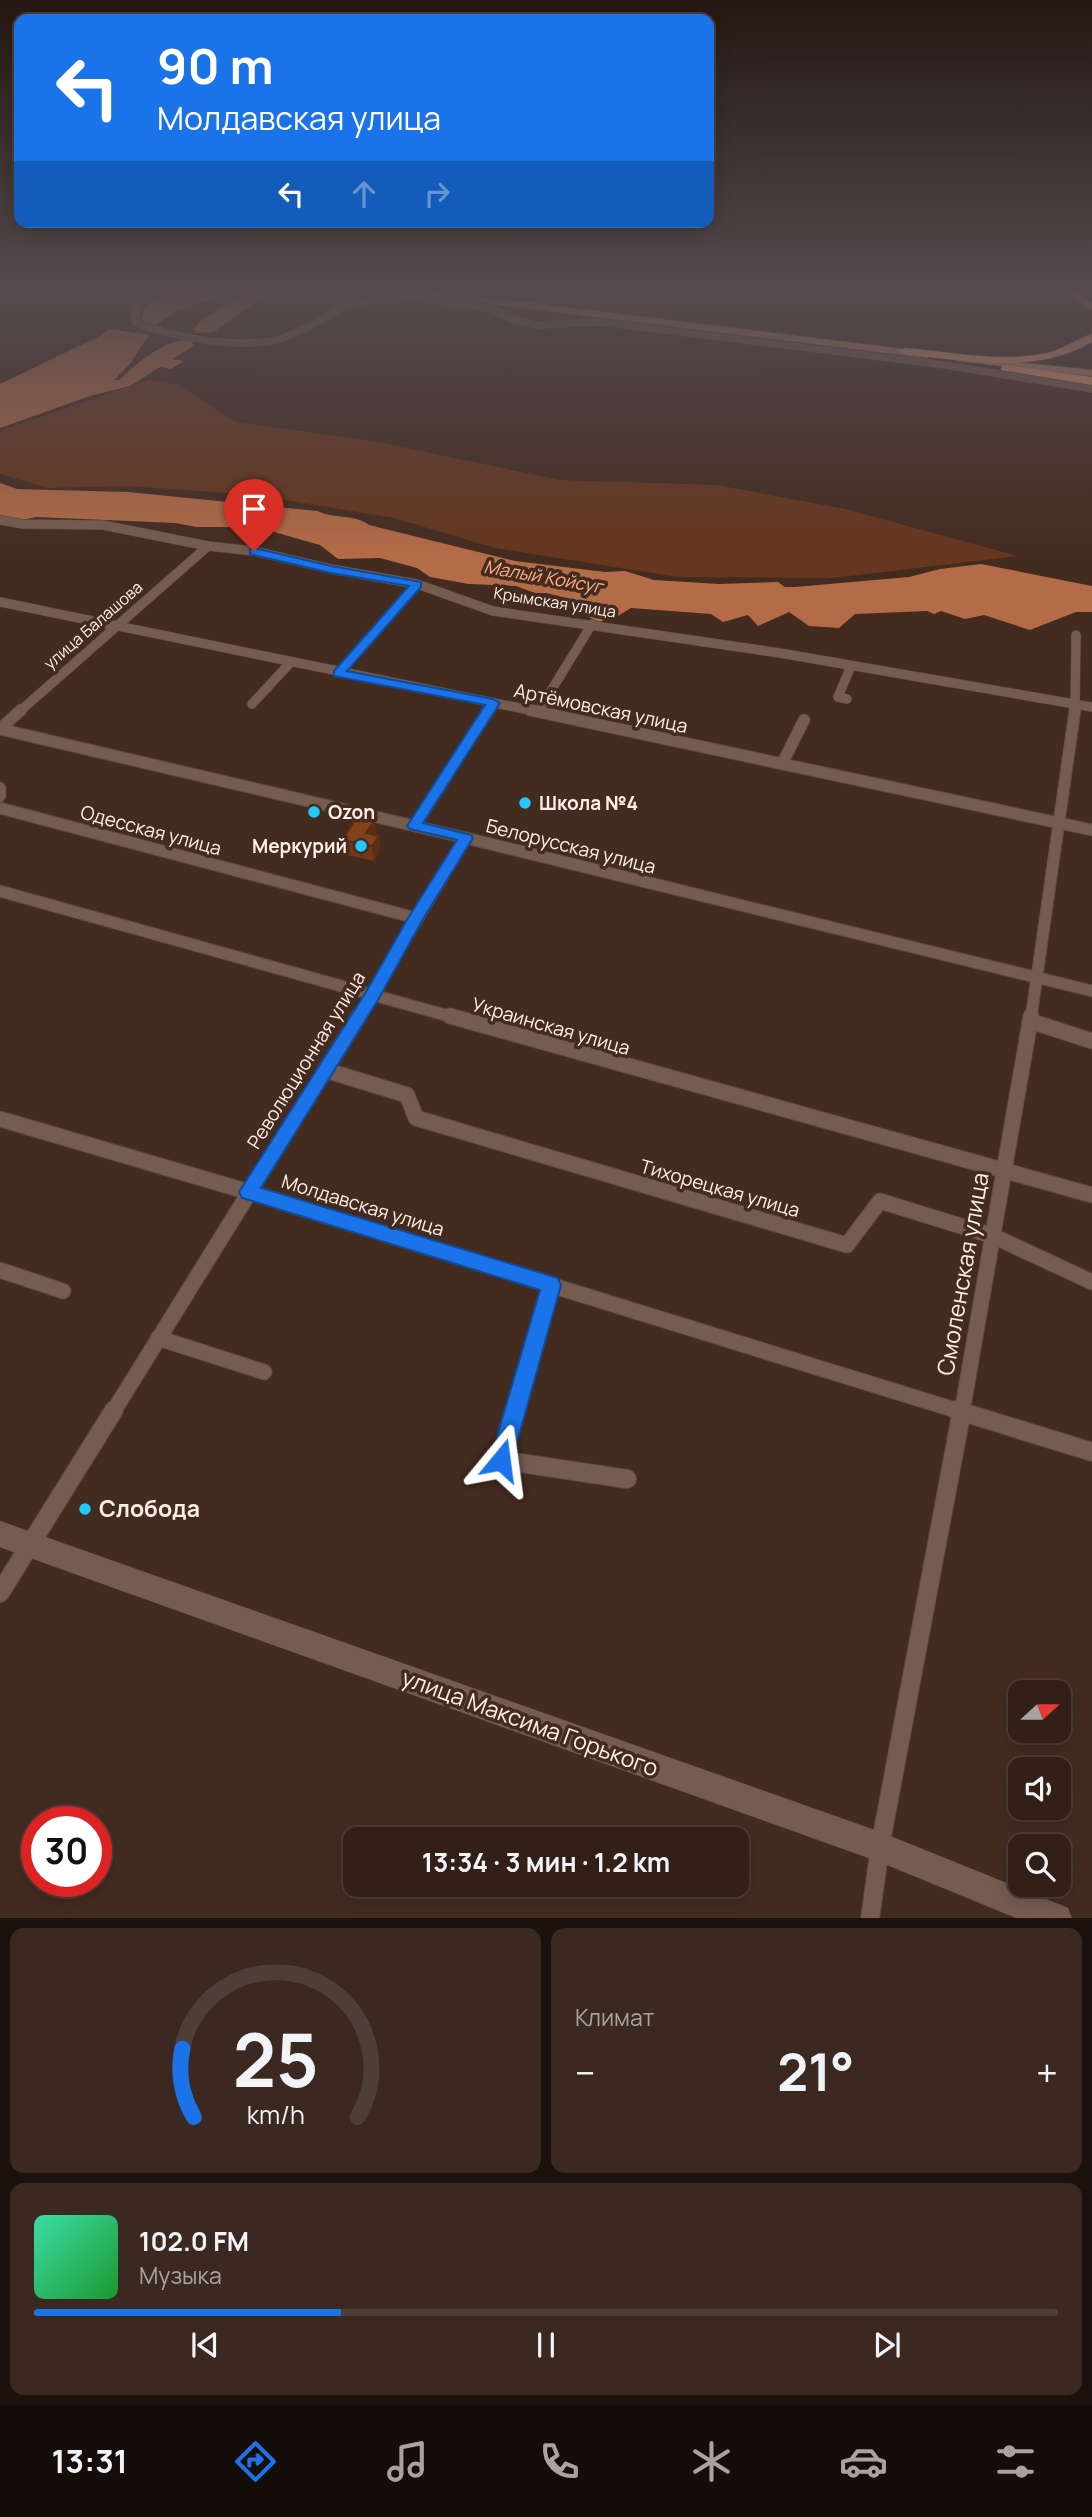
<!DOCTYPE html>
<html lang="ru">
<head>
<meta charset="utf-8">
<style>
	body { margin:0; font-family:Manrope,sans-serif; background:#3a2821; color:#f1f3f6; height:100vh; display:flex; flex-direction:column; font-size:26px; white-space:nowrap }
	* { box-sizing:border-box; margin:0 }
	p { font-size:23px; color:#a8a3a2 }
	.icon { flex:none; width:38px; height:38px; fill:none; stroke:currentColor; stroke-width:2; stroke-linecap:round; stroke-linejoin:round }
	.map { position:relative; height:1918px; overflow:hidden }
	.side { display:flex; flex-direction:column; gap:10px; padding:10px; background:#1c120d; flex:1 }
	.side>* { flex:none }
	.hud { position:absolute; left:14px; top:14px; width:700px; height:214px; border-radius:14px; box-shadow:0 4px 18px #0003,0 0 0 2px #4d3e37; background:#1a73e8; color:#fff; overflow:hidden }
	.needle { width:46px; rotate:69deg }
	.buttons { position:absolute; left:1008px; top:1680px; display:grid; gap:14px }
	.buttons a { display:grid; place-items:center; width:63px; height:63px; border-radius:14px; background:#322018; box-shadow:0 4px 18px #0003,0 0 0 2px #4d3e37; font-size:35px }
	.speed { position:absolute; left:21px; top:1806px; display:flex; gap:14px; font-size:35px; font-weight:700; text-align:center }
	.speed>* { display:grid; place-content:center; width:91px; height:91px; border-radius:50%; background:#322018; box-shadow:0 4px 18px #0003,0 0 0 2px #4d3e37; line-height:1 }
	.speed .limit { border:10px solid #d22; background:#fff; color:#111 }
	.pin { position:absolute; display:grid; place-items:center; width:60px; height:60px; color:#fff; margin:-72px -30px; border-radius:50% 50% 50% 0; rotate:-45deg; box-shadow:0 0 7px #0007 }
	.pin .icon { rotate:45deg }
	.me { position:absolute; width:77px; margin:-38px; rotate:16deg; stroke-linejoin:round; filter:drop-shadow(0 0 5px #0008) }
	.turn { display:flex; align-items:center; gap:24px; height:147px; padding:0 28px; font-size:32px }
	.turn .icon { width:91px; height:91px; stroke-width:2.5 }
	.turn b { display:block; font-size:49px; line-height:60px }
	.lanes { display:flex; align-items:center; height:66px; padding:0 28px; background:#0003; justify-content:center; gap:35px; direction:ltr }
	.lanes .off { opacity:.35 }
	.big { font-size:52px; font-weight:700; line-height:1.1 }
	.side .widget { flex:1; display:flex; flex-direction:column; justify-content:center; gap:10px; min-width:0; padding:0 24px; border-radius:14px; background:#3a2821 }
	.side .dial { align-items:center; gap:0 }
	.dial svg { height:182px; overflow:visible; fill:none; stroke:#4d3e37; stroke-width:7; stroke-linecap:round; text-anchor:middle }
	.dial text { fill:#f1f3f6; stroke:none }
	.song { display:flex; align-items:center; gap:21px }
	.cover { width:84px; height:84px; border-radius:10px; background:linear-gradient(135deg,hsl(160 70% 55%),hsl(130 70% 35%)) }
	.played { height:7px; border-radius:4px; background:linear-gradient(90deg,#1a73e8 30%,#4d3e37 30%) }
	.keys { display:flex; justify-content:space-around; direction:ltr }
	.heat { display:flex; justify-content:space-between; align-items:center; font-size:38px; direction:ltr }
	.side .tiles { flex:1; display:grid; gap:10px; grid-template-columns:1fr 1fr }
	.widget:last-child { grid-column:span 2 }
	.trip { position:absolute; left:343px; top:1827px; width:406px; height:70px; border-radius:14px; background:#322018; box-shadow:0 4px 18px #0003,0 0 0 2px #4d3e37; font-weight:700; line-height:70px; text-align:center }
	.tab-bar { display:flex; height:112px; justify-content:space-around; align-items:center; background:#140d0a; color:#a8a3a2 }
	.tab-bar .icon { width:49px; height:49px }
	.tab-bar .current { color:#1a73e8 }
	.tab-bar b { font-size:32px; color:#f1f3f6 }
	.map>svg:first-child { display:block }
	.built { fill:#4f3122 }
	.green { fill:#66361e }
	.water { fill:#b46b47 }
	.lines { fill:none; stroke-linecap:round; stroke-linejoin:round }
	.street-far4-casing { stroke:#5c483e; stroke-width:8 }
	.street-far3-casing { stroke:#5c483e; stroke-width:10 }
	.street-far2-casing { stroke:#5c483e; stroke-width:13 }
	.street-far1-casing { stroke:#5c483e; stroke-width:17 }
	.street-casing { stroke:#5c483e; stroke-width:20 }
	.secondary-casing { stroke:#5c483e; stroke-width:1 }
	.primary-casing { stroke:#5c483e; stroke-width:2 }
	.highway-casing { stroke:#5c483e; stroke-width:2 }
	.street-far4 { stroke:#765c4f; stroke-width:7 }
	.street-far3 { stroke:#765c4f; stroke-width:9 }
	.street-far2 { stroke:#765c4f; stroke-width:11 }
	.street-far1 { stroke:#765c4f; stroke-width:15 }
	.street { stroke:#765c4f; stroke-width:18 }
	.secondary { fill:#765c4f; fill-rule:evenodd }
	.primary { fill:#bf8569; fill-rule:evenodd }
	.highway { fill:#f0a17b; fill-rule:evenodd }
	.wall { fill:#723716 }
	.shaded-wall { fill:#5c2d12 }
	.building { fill:#84401a; stroke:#5c2d12; stroke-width:2 }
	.route { fill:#1a73e8; stroke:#114b97; stroke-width:2 }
	.poi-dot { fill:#23c9fe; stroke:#432b20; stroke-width:2.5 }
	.labels { text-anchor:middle; stroke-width:7; stroke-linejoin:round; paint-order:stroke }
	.far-street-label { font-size:16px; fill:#feeee7; stroke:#432b20 }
	.far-water-label { font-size:18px; font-style:italic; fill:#fead86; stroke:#432b20 }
	.street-label { font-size:19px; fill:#feeee7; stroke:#432b20 }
	.poi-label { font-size:19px; font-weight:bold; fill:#feeee7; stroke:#432b20; text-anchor:start }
	.near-street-label { font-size:23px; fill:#feeee7; stroke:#432b20 }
	.near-poi-label { font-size:23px; font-weight:bold; fill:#feeee7; stroke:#432b20; text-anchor:start }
</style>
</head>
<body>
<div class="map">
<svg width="1092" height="1919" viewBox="0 0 1092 1919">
	<rect width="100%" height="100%" fill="#432b20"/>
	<path class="built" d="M758 290H904L897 310Z"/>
	<path class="green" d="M149 380 178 384 235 422 373 441 560 480 717 485 845 509 1018 556 833 578 677 577 495 548 394 518 255 495 127 486 48 488 0 474V434L2 430Z"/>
	<path class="water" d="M196 290H238L176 311 156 325 142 320 145 307 163 296Z
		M251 290H274L213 332 193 333 198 331 193 330 203 319Z
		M109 329 149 335 129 365 114 380H119C137 364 166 336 192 341L194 346 172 359 184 361 171 369 160 367 130 386 90 396 0 428V384L102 335Z
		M0 483 17 489 128 492 317 511C334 519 355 514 369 525L515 561 605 572 625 571 654 580 719 584 778 582 785 587H795L909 577 940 569 981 564 1092 586V612H1076L1030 630 984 615 965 619 941 611 934 614 927 611 855 614 839 628 809 626 789 612 758 626 748 615 723 622 711 614 631 608 616 617 599 622 589 617 574 600 546 593H535L516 586 469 584 430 577 417 568 380 558 338 559 320 545 274 532 261 533 239 527H197L175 523 36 517 22 520 0 516Z"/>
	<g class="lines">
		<g class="street-far4-casing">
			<path id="street-far4" d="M143 290 134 316 136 323C173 337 240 350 279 339 304 332 327 315 351 303
				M329 290 341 300 351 303 411 297 490 308 514 320 537 325 600 322 945 365 1092 389"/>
		</g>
		<g class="street-far3-casing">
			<path id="street-far3" d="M1 520 22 524 103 525 208 546 254 551 331 569 417 584 493 611 780 653 1092 707
				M0 602 539 712
				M339 673 417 584
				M847 699 838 697 851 666
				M252 704 290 663
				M19 712 208 546
				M487 712 493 703
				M538 712 592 624
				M1075 712 1076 635"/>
		</g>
		<g class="street-far2-casing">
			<path id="street-far2" d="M530 710 1092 830
				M0 729 466 838 1092 991
				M0 729 21 710
				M782 764 804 720
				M0 788V796
				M0 808 416 918
				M415 826 488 710
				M0 891 456 1018
				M358 1018 466 838
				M1031 1018 1075 710"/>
		</g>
		<g class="street-far1-casing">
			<path id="street-far1" d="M450 1016 1092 1195
				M1030 1021 1092 1041
				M325 1070 407 1095 416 1118 847 1245 880 1201 993 1236 1092 1282
				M0 1119 249 1192 962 1412
				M0 1270 63 1291
				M158 1338 264 1372
				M113 1412 359 1016
				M515 1412 551 1285
				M962 1412 1031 1016"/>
		</g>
		<g class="street-casing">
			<path id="street" d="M515 1410 501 1460 627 1479
				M956 1410 1092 1452
				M0 1593 114 1410
				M870 1919 880 1847 962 1410"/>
		</g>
		<g class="secondary-casing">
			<path id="secondary" d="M0 1521 880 1832 1068 1908 1072 1919H1019L880 1862 0 1547Z"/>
		</g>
		<g class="primary-casing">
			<path id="primary" d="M400 290H425L927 352 932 355 927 358 405 293Z
				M961 356 1092 370V376L957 361 956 359Z"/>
		</g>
		<g class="highway-casing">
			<path id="highway" d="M1063 290H1074L1092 302V310Z
				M1092 334V342C1035 375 968 361 905 354L899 351 905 348C951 352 1001 363 1047 353 1064 349 1076 339 1092 334Z
				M1005 365 1092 377V385L1001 370V366Z"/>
		</g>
		<use href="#street-far4" class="street-far4"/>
		<use href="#street-far3" class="street-far3"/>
		<use href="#street-far2" class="street-far2"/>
		<use href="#street-far1" class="street-far1"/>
		<use href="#street" class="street"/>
		<use href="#secondary" class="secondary"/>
		<use href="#primary" class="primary"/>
		<use href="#highway" class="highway"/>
	</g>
	<path class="wall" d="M374 821 376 835 379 836 380 850 374 861 344 854 342 840Z"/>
	<path class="shaded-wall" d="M374 821 376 835 366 833Z
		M379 836 380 850 374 861 372 846Z"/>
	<path class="building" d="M357 817 374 821 366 833 379 836 372 846 342 840Z"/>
	<linearGradient id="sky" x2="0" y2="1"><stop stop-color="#251812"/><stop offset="0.52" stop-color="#554a4e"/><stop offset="1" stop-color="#554a4e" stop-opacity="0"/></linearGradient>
	<rect width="1092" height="558" fill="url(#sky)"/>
	<path class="route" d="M254 548 331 566 421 582V587L347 671 493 699 500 703 423 823 471 835 473 838 423 919 378 1000 261 1188 558 1278 561 1285 512 1460 508 1467 501 1470 493 1467 490 1460 540 1290 249 1200 242 1198 239 1192 366 992 408 918 457 840 410 829 407 826 485 705 334 676V671L409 586 331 573 250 554V549Z"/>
	<g class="poi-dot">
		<circle cx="525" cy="803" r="7"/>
		<circle cx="314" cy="812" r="7"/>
		<circle cx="361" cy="846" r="7"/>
		<circle cx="85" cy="1509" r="7"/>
	</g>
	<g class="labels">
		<g class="far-street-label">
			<text transform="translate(555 602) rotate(9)" y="6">Крымская улица</text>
			<text transform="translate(93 625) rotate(-41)" y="6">улица Балашова</text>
		</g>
		<g class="far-water-label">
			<text transform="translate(543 577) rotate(10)" y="6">Малый Койсуг</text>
		</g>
		<g class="street-label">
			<text transform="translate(601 708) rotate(12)" y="7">Артёмовская улица</text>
			<text transform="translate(151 830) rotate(15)" y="7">Одесская улица</text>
			<text transform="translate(571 846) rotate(14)" y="7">Белорусская улица</text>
			<text transform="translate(551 1026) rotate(16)" y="7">Украинская улица</text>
			<text transform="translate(306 1060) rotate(-58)" y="7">Революционная улица</text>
			<text transform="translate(720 1188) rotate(16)" y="7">Тихорецкая улица</text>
			<text transform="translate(363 1205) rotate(17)" y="7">Молдавская улица</text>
		</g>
		<g class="poi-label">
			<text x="539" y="810">Школа №4</text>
			<text x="328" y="819">Ozon</text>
			<text x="347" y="853" text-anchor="end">Меркурий</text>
		</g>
		<g class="near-street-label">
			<text transform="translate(963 1274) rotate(-80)" y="8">Смоленская улица</text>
			<text transform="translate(530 1723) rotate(20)" y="8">улица Максима Горького</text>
		</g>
		<g class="near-poi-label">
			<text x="99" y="1517">Слобода</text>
		</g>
	</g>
</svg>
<div class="buttons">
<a><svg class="needle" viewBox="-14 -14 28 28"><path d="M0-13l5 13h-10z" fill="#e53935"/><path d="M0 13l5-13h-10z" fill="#a8a3a2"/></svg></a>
<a><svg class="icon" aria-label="sound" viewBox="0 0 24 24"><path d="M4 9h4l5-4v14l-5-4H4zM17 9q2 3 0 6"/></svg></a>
<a><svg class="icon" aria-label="search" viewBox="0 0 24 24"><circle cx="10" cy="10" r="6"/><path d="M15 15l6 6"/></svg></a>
</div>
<div class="speed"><div class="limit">30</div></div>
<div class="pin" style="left:254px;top:551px;background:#d93025"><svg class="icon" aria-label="arrive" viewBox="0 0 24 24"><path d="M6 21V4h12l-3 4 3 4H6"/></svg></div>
<svg class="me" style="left:501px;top:1460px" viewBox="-20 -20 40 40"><path d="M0-17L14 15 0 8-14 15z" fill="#1a73e8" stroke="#fff" stroke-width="4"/></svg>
<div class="trip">13:34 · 3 мин · 1.2 km</div>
<div class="hud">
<div class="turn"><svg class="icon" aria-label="left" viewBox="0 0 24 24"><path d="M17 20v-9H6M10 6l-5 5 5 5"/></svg><div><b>90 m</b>Молдавская улица</div></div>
<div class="lanes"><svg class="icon" aria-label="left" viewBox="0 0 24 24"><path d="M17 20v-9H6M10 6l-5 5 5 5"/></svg><svg class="icon off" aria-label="ahead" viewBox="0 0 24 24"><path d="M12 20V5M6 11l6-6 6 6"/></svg><svg class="icon off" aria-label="right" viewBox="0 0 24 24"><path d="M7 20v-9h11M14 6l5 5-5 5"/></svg></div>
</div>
</div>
<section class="side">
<div class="tiles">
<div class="widget dial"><svg viewBox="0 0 100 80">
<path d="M14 69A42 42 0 1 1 86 69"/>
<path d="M14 69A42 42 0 0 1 9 39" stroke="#1a73e8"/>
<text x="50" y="56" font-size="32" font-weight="700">25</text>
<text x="50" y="72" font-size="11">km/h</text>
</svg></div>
<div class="widget"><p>Климат</p>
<div class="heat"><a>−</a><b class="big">21°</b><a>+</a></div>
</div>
<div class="widget">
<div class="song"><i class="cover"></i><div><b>102.0 FM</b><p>Музыка</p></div></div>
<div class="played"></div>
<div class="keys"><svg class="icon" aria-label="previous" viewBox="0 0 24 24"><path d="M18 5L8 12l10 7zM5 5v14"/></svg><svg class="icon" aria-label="pause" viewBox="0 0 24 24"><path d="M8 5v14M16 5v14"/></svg><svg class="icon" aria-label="next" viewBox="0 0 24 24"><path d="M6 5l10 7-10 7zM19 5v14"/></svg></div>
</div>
</div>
</section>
<nav class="tab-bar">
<b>13:31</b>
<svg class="icon current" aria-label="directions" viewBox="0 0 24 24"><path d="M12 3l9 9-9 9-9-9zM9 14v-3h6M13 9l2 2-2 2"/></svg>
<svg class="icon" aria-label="music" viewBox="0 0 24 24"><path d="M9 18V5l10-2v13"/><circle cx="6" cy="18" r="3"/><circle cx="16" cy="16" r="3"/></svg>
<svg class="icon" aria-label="phone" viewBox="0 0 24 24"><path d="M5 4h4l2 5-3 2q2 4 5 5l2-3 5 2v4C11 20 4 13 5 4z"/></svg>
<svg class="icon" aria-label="climate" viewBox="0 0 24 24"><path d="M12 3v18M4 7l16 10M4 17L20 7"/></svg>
<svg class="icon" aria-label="car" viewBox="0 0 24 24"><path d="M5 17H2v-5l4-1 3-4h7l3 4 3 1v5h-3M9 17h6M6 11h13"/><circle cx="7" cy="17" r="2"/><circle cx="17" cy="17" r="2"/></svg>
<svg class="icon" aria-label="filters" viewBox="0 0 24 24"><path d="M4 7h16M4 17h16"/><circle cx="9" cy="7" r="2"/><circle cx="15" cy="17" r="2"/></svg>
</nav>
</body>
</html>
